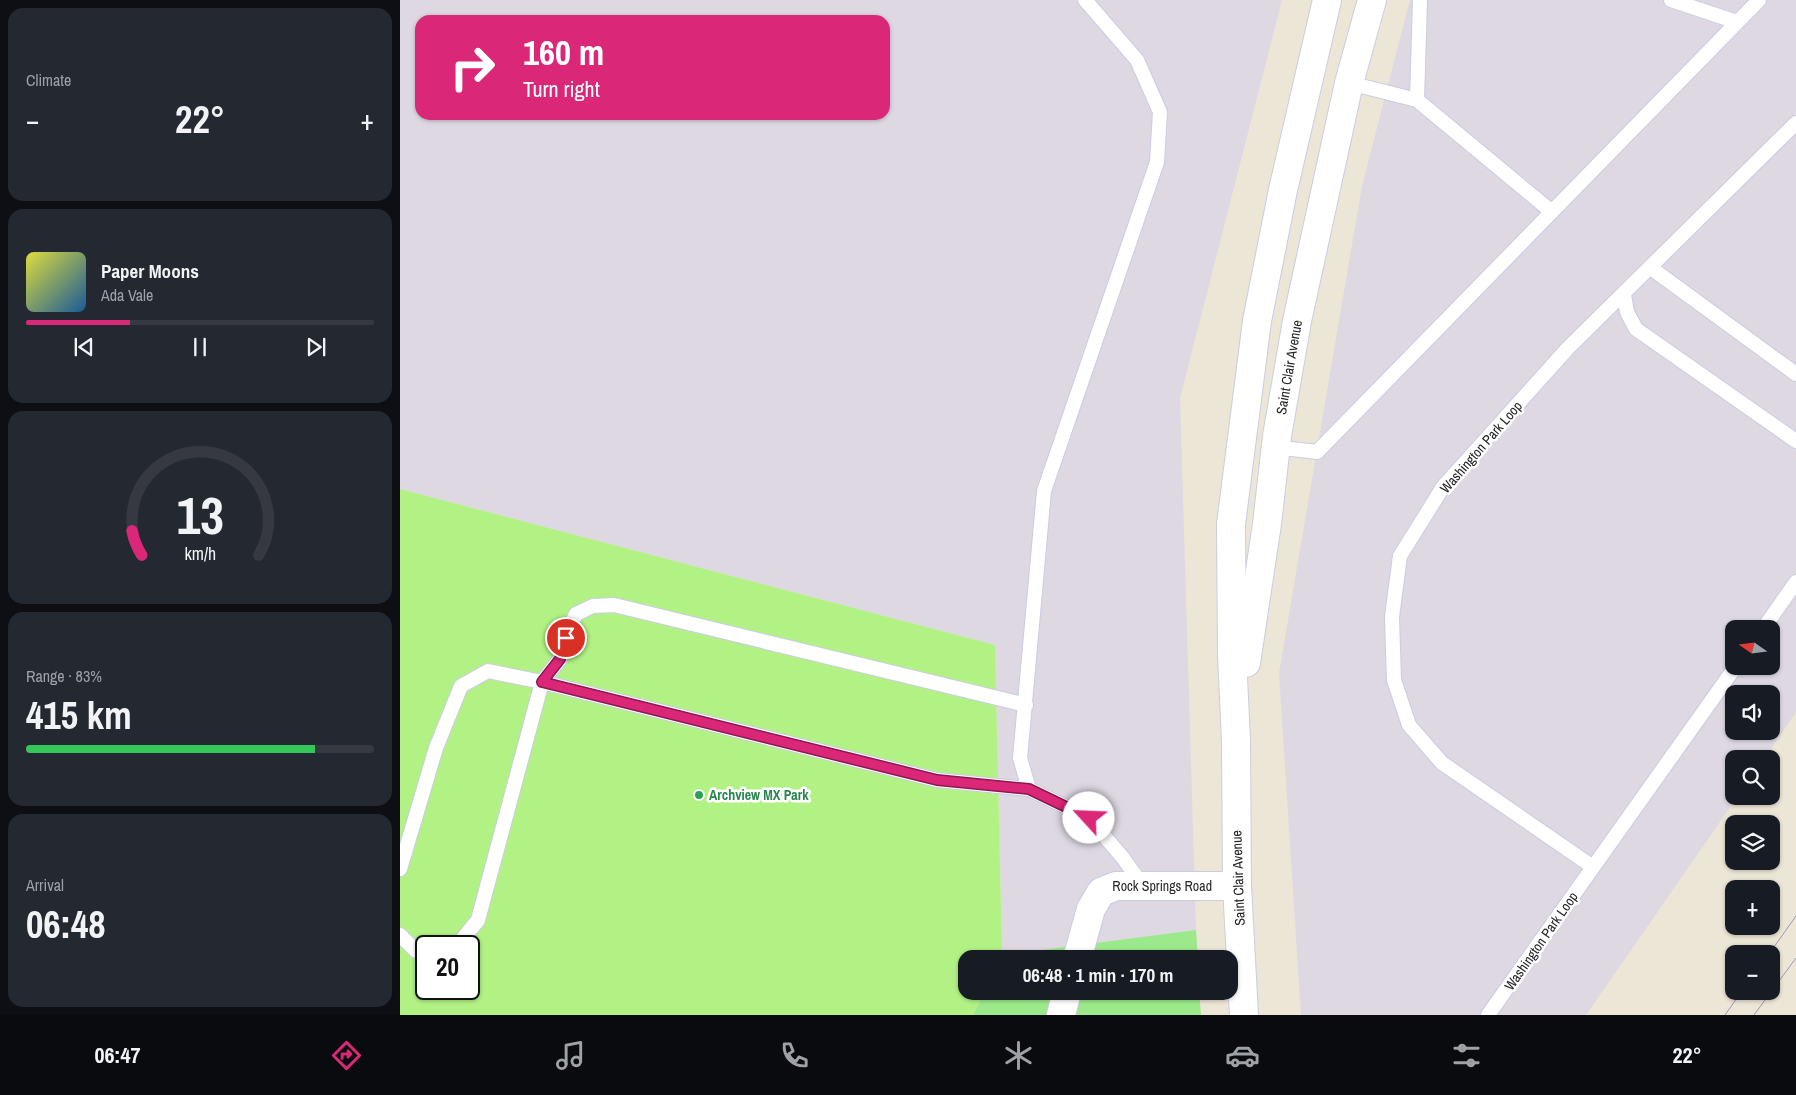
<!DOCTYPE html>
<html lang="en">
<head>
<meta charset="utf-8">
<style>
	body { margin:0; font-family:"Archivo Narrow",sans-serif; background:#242831; color:#f1f3f6; height:100vh; display:flex; flex-direction:column; font-size:19px; white-space:nowrap }
	* { box-sizing:border-box; margin:0 }
	p { font-size:16px; color:#9ea1a6 }
	.icon { flex:none; width:28px; height:28px; fill:none; stroke:currentColor; stroke-width:2; stroke-linecap:round; stroke-linejoin:round }
	.map { position:relative; flex:1; overflow:hidden }
	.panel { display:flex; flex-direction:column; gap:8px; padding:8px; background:#0d0f14; width:400px }
	.panel>* { flex:none }
	.hud { position:absolute; left:15px; top:15px; width:475px; height:105px; border-radius:15px; box-shadow:0 1px 4px #0004; background:#db2777; color:#fff; overflow:hidden }
	.needle { width:32px; rotate:284deg }
	.fabs { position:absolute; left:1325px; top:620px; display:grid; gap:10px }
	.fabs a { display:grid; place-items:center; width:55px; height:55px; border-radius:10px; background:#171b24; box-shadow:0 1px 4px #0004; font-size:25px }
	.speed { position:absolute; left:15px; top:935px; display:flex; gap:10px; font-size:25px; font-weight:700; text-align:center }
	.speed>* { display:grid; place-content:center; width:65px; height:65px; border-radius:50%; background:#171b24; box-shadow:0 1px 4px #0004; line-height:1 }
	.speed .limit { border:2px solid #111; border-radius:8px; background:#fff; color:#111 }
	.pin { position:absolute; display:grid; place-items:center; width:42px; height:42px; color:#fff; margin:-21px; border:2px solid #fff; border-radius:50%; box-shadow:0 1px 5px #0007 }
	.me { position:absolute; width:55px; margin:-28px; rotate:295deg; stroke-linejoin:round; filter:drop-shadow(0 0 4px #0008) }
	.turn { display:flex; align-items:center; gap:18px; height:105px; padding:0 25px; font-size:22px }
	.turn .icon { width:65px; height:65px; stroke-width:2.5 }
	.turn b { display:block; font-size:35px; line-height:42px }
	.big { font-size:38px; font-weight:700; line-height:1.1 }
	.panel .tile { flex:1; display:flex; flex-direction:column; justify-content:center; gap:8px; min-width:0; padding:0 18px; border-radius:15px; background:#242831 }
	.panel .dial { align-items:center; gap:0 }
	.dial svg { height:130px; overflow:visible; fill:none; stroke:#363941; stroke-width:7; stroke-linecap:round; text-anchor:middle }
	.dial text { fill:#f1f3f6; stroke:none }
	.song { display:flex; align-items:center; gap:15px }
	.cover { width:60px; height:60px; border-radius:8px; background:linear-gradient(135deg,hsl(60 70% 55%),hsl(210 70% 35%)) }
	.played { height:5px; border-radius:2px; background:linear-gradient(90deg,#db2777 30%,#363941 30%) }
	.keys { display:flex; justify-content:space-around; direction:ltr }
	.heat { display:flex; justify-content:space-between; align-items:center; font-size:28px; direction:ltr }
	.charge { height:8px; border-radius:4px; background:linear-gradient(90deg,#34c759 83%,#363941 0) }
	.trip { position:absolute; left:558px; top:950px; width:280px; height:50px; border-radius:15px; background:#171b24; box-shadow:0 1px 4px #0004; font-weight:700; line-height:50px; text-align:center }
	.tabs { display:flex; height:80px; justify-content:space-around; align-items:center; background:#090b0e; color:#9ea1a6 }
	.tabs .icon { width:35px; height:35px }
	.tabs .active { color:#db2777 }
	.tabs b { font-size:22px; color:#f1f3f6 }
	main { display:flex; flex:1; min-height:0 }
	.map>svg:first-child { display:block }
	.industrial { fill:#ddd8e2; fill-rule:evenodd }
	.green { fill:#9ce98b }
	.pitch { fill:#b2f285; fill-rule:evenodd }
	.lines { fill:none; stroke-linecap:round; stroke-linejoin:round }
	.service-casing { stroke:#cbcce2; stroke-width:16 }
	.minor-casing { stroke:#cbcce2; stroke-width:30 }
	.secondary-casing { stroke:#cbcce2; stroke-width:30 }
	.service { stroke:#fff; stroke-width:14 }
	.minor { stroke:#fff; stroke-width:28 }
	.secondary { stroke:#fff; stroke-width:28 }
	.tram { stroke:#9999b4; stroke-width:1 }
	.route-casing { stroke:#8e194d; stroke-width:12 }
	.route { stroke:#db2777; stroke-width:9 }
	.leisure-dot { fill:#2e9e5b; stroke:#fff; stroke-width:2 }
	.labels { text-anchor:middle; stroke-width:5; stroke-linejoin:round; paint-order:stroke }
	.street-label { font-size:14px; fill:#272727; stroke:#fff }
	.leisure-label { font-size:14px; font-weight:bold; fill:#27864d; stroke:#fff; text-anchor:start }
</style>
</head>
<body>
<main>
<section class="panel">
<div class="tile"><p>Climate</p>
<div class="heat"><a>−</a><b class="big">22°</b><a>+</a></div>
</div>
<div class="tile">
<div class="song"><i class="cover"></i><div><b>Paper Moons</b><p>Ada Vale</p></div></div>
<div class="played"></div>
<div class="keys"><svg class="icon" aria-label="previous" viewBox="0 0 24 24"><path d="M18 5L8 12l10 7zM5 5v14"/></svg><svg class="icon" aria-label="pause" viewBox="0 0 24 24"><path d="M8 5v14M16 5v14"/></svg><svg class="icon" aria-label="next" viewBox="0 0 24 24"><path d="M6 5l10 7-10 7zM19 5v14"/></svg></div>
</div>
<div class="tile dial"><svg viewBox="0 0 100 80">
<path d="M14 69A42 42 0 1 1 86 69"/>
<path d="M14 69A42 42 0 0 1 8 54" stroke="#db2777"/>
<text x="50" y="56" font-size="32" font-weight="700">13</text>
<text x="50" y="72" font-size="11">km/h</text>
</svg></div>
<div class="tile"><p>Range · 83%</p><b class="big">415 km</b><div class="charge"></div></div>
<div class="tile"><p>Arrival</p><b class="big">06:48</b></div>
</section>
<div class="map">
<svg width="1396" height="1015" viewBox="0 0 1396 1015">
	<rect width="100%" height="100%" fill="#ece6d6"/>
	<path class="industrial" d="M0 0H882L780 398 796 930 602 955 595 645 0 489ZM20 20H485V115H20Z
		M1010 0H1396V712L1364 759H1334V796H1338L1186 1015H901L879 673 962 186ZM1334 629H1371V666H1334ZM1334 694H1371V731H1334Z"/>
	<path class="green" d="M796 930 798 959H601L602 955Z
		M585 991H799L801 1015H573Z"/>
	<path class="pitch" d="M0 489 595 645 602 955 601 959H566V991H585L573 1015H0ZM26 946H69V989H26Z"/>
	<g class="lines">
		<g class="service-casing">
			<path id="service" d="M685 0 737 60 760 112 757 162 644 491 620 758 629 789 689 818 723 858 743 886
				M1271 0 1337 22
				M949 83 1017 100 1020 0
				M1017 100 1152 212
				M1251 268 1396 374
				M1224 295 1227 312 1236 329 1396 441
				M875 447 917 452 1359 0
				M1363 629 1396 582
				M1193 867 1042 763 1009 725 994 680 992 617 1000 556 1043 487 1168 348 1396 123
				M0 869 36 748 61 686 88 671 142 682 537 780 629 789
				M0 935 16 951H26
				M57 946 78 920 142 682 160 659 165 637 176 614 193 606 214 605 626 705
				M1088 1015 1336 666"/>
		</g>
		<g class="minor-casing">
			<g id="minor">
				<path id="s1" d="M677 959 691 909 701 892 716 886H837"/>
				<path d="M661 1015 667 991"/>
			</g>
		</g>
		<g class="secondary-casing">
			<g id="secondary">
				<path id="s2" d="M846 663 867 524 877 436 897 321 949 83 972 0"/>
				<path d="M844 1015 837 886 836 741 832 655 831 524 857 321 883 190 927 0"/>
			</g>
		</g>
		<use href="#service" class="service"/>
		<use href="#minor" class="minor"/>
		<use href="#secondary" class="secondary"/>
		<path class="tram" d="M1369 954 1396 916
			M1325 1015 1342 991
			M1354 1015 1396 958"/>
	</g>
	<g class="lines">
		<g class="route-casing">
			<path id="route" d="M166 638 160 659 142 682 537 780 629 789 689 818"/>
		</g>
		<use href="#route" class="route"/>
	</g>
	<circle class="leisure-dot" cx="299" cy="795" r="5"/>
	<g class="labels">
		<g class="street-label">
			<text dy="5" stroke="none"><textPath href="#s2" startOffset="299">Saint Clair Avenue</textPath></text>
			<text transform="translate(1081 447) rotate(-49)" y="5">Washington Park Loop</text>
			<text transform="translate(838 878) rotate(-92)" y="5">Saint Clair Avenue</text>
			<text dy="5" stroke="none"><textPath href="#s1" startOffset="134">Rock Springs Road</textPath></text>
			<text transform="translate(1141 941) rotate(-55)" y="5">Washington Park Loop</text>
		</g>
		<g class="leisure-label">
			<text x="309" y="800">Archview MX Park</text>
		</g>
	</g>
</svg>
<div class="fabs">
<a><svg class="needle" viewBox="-14 -14 28 28"><path d="M0-13l5 13h-10z" fill="#e53935"/><path d="M0 13l5-13h-10z" fill="#9ea1a6"/></svg></a>
<a><svg class="icon" aria-label="sound" viewBox="0 0 24 24"><path d="M4 9h4l5-4v14l-5-4H4zM17 9q2 3 0 6"/></svg></a>
<a><svg class="icon" aria-label="search" viewBox="0 0 24 24"><circle cx="10" cy="10" r="6"/><path d="M15 15l6 6"/></svg></a>
<a><svg class="icon" aria-label="layers" viewBox="0 0 24 24"><path d="M12 4l9 5-9 5-9-5zM3 14l9 5 9-5"/></svg></a>
<a>+</a>
<a>−</a>
</div>
<div class="speed"><div class="limit">20</div></div>
<div class="pin" style="left:166px;top:638px;background:#d93025"><svg class="icon" aria-label="arrive" viewBox="0 0 24 24"><path d="M6 21V4h12l-3 4 3 4H6"/></svg></div>
<svg class="me" style="left:689px;top:818px" viewBox="-20 -20 40 40"><circle r="19" fill="#fff"/><path d="M0-13L10 11 0 6-10 11z" fill="#db2777"/></svg>
<div class="trip">06:48 · 1 min · 170 m</div>
<div class="hud">
<div class="turn"><svg class="icon" aria-label="right" viewBox="0 0 24 24"><path d="M7 20v-9h11M14 6l5 5-5 5"/></svg><div><b>160 m</b>Turn right</div></div>
</div>
</div>
</main>
<nav class="tabs">
<b>06:47</b>
<svg class="icon active" aria-label="directions" viewBox="0 0 24 24"><path d="M12 3l9 9-9 9-9-9zM9 14v-3h6M13 9l2 2-2 2"/></svg>
<svg class="icon" aria-label="music" viewBox="0 0 24 24"><path d="M9 18V5l10-2v13"/><circle cx="6" cy="18" r="3"/><circle cx="16" cy="16" r="3"/></svg>
<svg class="icon" aria-label="phone" viewBox="0 0 24 24"><path d="M5 4h4l2 5-3 2q2 4 5 5l2-3 5 2v4C11 20 4 13 5 4z"/></svg>
<svg class="icon" aria-label="climate" viewBox="0 0 24 24"><path d="M12 3v18M4 7l16 10M4 17L20 7"/></svg>
<svg class="icon" aria-label="car" viewBox="0 0 24 24"><path d="M5 17H2v-5l4-1 3-4h7l3 4 3 1v5h-3M9 17h6M6 11h13"/><circle cx="7" cy="17" r="2"/><circle cx="17" cy="17" r="2"/></svg>
<svg class="icon" aria-label="filters" viewBox="0 0 24 24"><path d="M4 7h16M4 17h16"/><circle cx="9" cy="7" r="2"/><circle cx="15" cy="17" r="2"/></svg>
<b>22°</b>
</nav>
</body>
</html>
